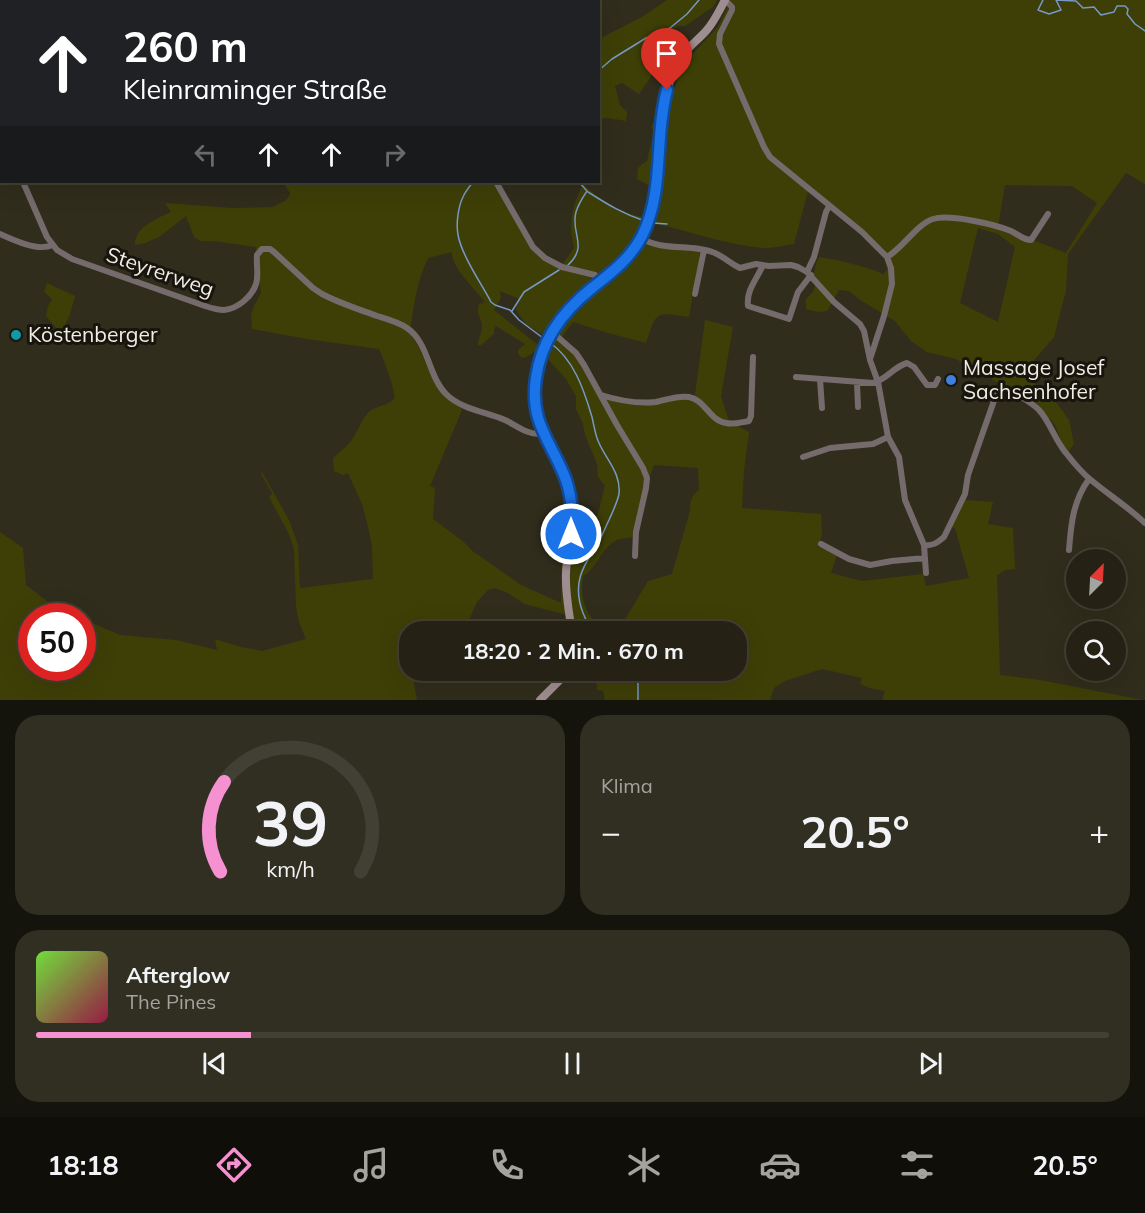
<!DOCTYPE html>
<html lang="de">
<head>
<meta charset="utf-8">
<style>
	body { margin:0; font-family:Mulish,sans-serif; background:#312f22; color:#f1f3f6; height:100vh; display:flex; flex-direction:column; font-size:22px; white-space:nowrap }
	* { box-sizing:border-box; margin:0 }
	p { font-size:20px; color:#a3a4a0 }
	.icon { flex:none; width:33px; height:33px; fill:none; stroke:currentColor; stroke-width:2; stroke-linecap:round; stroke-linejoin:round }
	.map { position:relative; height:700px; overflow:hidden }
	.drawer { display:flex; flex-direction:column; gap:15px; padding:15px; background:#14130c; flex:1 }
	.drawer>* { flex:none }
	.guide { position:absolute; left:0px; top:0px; width:600px; height:183px; box-shadow:0 6px 24px #0002,0 0 0 2px #423f34; background:#202124; color:#fff; overflow:hidden }
	.needle { width:39px; rotate:24deg }
	.buttons { position:absolute; left:1066px; top:549px; display:grid; gap:12px }
	.buttons a { display:grid; place-items:center; width:60px; height:60px; border-radius:50%; background:#252215; box-shadow:0 6px 24px #0002,0 0 0 2px #423f34; font-size:30px }
	.speed { position:absolute; left:18px; top:603px; display:flex; gap:12px; font-size:30px; font-weight:700; text-align:center }
	.speed>* { display:grid; place-content:center; width:78px; height:78px; border-radius:50%; background:#252215; box-shadow:0 6px 24px #0002,0 0 0 2px #423f34; line-height:1 }
	.speed .limit { border:9px solid #d22; background:#fff; color:#111 }
	.pin { position:absolute; display:grid; place-items:center; width:51px; height:51px; color:#fff; margin:-62px -26px; border-radius:50% 50% 50% 0; rotate:-45deg; box-shadow:0 0 6px #0007 }
	.pin .icon { rotate:45deg }
	.me { position:absolute; width:66px; margin:-33px; rotate:0deg; stroke-linejoin:round; filter:drop-shadow(0 0 4px #0008) }
	.turn { display:flex; align-items:center; gap:21px; height:126px; padding:0 24px; font-size:27px }
	.turn .icon { width:78px; height:78px; stroke-width:2.5 }
	.turn b { display:block; font-size:42px; line-height:51px }
	.lanes { display:flex; align-items:center; height:57px; padding:0 24px; background:#0003; justify-content:center; gap:30px; direction:ltr }
	.lanes .off { opacity:.35 }
	.big { font-size:45px; font-weight:700; line-height:1.1 }
	.drawer .tile { flex:1; display:flex; flex-direction:column; justify-content:center; gap:9px; min-width:0; padding:0 21px; border-radius:24px; background:#312f22 }
	.drawer .dial { align-items:center; gap:0 }
	.dial svg { height:156px; overflow:visible; fill:none; stroke:#423f34; stroke-width:7; stroke-linecap:round; text-anchor:middle }
	.dial text { fill:#f1f3f6; stroke:none }
	.song { display:flex; align-items:center; gap:18px }
	.cover { width:72px; height:72px; border-radius:9px; background:linear-gradient(135deg,hsl(100 70% 55%),hsl(340 70% 35%)) }
	.played { height:6px; border-radius:3px; background:linear-gradient(90deg,#f590d1 20%,#423f34 20%) }
	.keys { display:flex; justify-content:space-around; direction:ltr }
	.heat { display:flex; justify-content:space-between; align-items:center; font-size:33px; direction:ltr }
	.drawer .tiles { flex:1; display:grid; gap:15px; grid-template-columns:1fr 1fr }
	.tile:last-child { grid-column:span 2 }
	.trip { position:absolute; left:399px; top:621px; width:348px; height:60px; border-radius:24px; background:#252215; box-shadow:0 6px 24px #0002,0 0 0 2px #423f34; font-weight:700; line-height:60px; text-align:center }
	.tab-bar { display:flex; height:96px; justify-content:space-around; align-items:center; background:#0f0e08; color:#a3a4a0 }
	.tab-bar .icon { width:42px; height:42px }
	.tab-bar .selected { color:#f590d1 }
	.tab-bar b { font-size:27px; color:#f1f3f6 }
	.map>svg:first-child { display:block }
	.green { fill:#3e3f07; fill-rule:evenodd }
	.lines { fill:none; stroke-linecap:round; stroke-linejoin:round }
	.stream { stroke:#7898c6; stroke-width:1.5 }
	.street { stroke:#766b6c; stroke-width:6 }
	.secondary { stroke:#9f8e90; stroke-width:8 }
	.route-casing { stroke:#114b97; stroke-width:15 }
	.route { stroke:#1a73e8; stroke-width:10 }
	.culture-dot { fill:#0f9aa8; stroke:#17150d; stroke-width:2 }
	.shop-dot { fill:#3f7fe0; stroke:#17150d; stroke-width:2 }
	.labels { text-anchor:middle; stroke-width:6; stroke-linejoin:round; paint-order:stroke }
	.street-label { font-size:21px; fill:#f0ede3; stroke:#17150d }
	.poi-label { font-size:21px; fill:#f0ede3; stroke:#17150d; text-anchor:start }
</style>
</head>
<body>
<div class="map">
<svg width="1145" height="700" viewBox="0 0 1145 700">
	<rect width="100%" height="100%" fill="#312d1c"/>
	<path class="green" d="M61 0H423V2H62Z
		M667 0H717L713 7 685 26H678L658 38 656 44 649 50 657 61 650 78 639 94 622 83 615 86 620 105 627 112 626 121 608 118 599 119V39L642 17Z
		M731 0H1145V184L1126 173 1068 254 1066 291 1054 337 1022 374 1053 398 1069 420 1074 444 1069 451 1063 445 1055 425 1037 405 956 359 927 352 911 341 895 321 860 300 849 291 839 290 827 311 818 312 806 309V299L813 292 815 286 813 283 815 267 819 257C842 261 862 265 883 274L887 270 885 257 873 244 808 191 794 244C785 245 775 248 766 248 728 246 690 231 653 223L661 194 667 118 670 101 681 70 686 61 718 27ZM1005 185 1072 186 1097 203 1066 253 998 226ZM978 228 998 234 1015 247 998 322 960 303Z
		M659 108 654 178 651 179 648 185 637 179C639 165 635 170 647 161L654 130 651 128Z
		M283 182H494L523 235 540 256 590 275 595 279 596 282 545 335H543L526 324 516 310 517 304 522 296 519 299 500 291 501 298 494 310 538 345C536 352 529 357 522 358L518 354V350L525 344 496 326 494 329V334L481 345H478C478 338 483 331 482 324 480 316 476 313 479 304L485 302C475 289 451 267 452 252L428 258C417 281 413 308 410 334L417 344 434 381 461 407 462 410 430 486 435 488 433 519 465 543 471 550 521 585 561 603 562 557 564 559 567 615 525 604 506 592 495 588 488 590 477 602 464 631 410 632V670L417 671 414 683 417 700H0V532L23 548 26 585 52 605 78 616H32V668H82L83 619 120 635 176 640 217 650 215 639 241 647 262 651 306 639 299 622 296 607 294 549 289 534 269 497 271 496 272 493 261 474 262 472 289 520 298 545 300 588 373 579 372 545 367 523 362 504 348 473 343 475 334 471 333 458C340 452 348 446 353 438 359 429 362 418 370 411 377 406 392 404 394 398 396 390 383 358 379 349L307 339 252 329 251 315 254 306 261 293 256 247 213 241H201L194 237 186 216 159 237 145 243 135 245C135 227 156 219 171 212L165 203 233 208 272 207 285 201 290 195V193Z
		M577 182H581C599 200 621 214 647 218L645 223 623 259 612 266 602 274 568 268 562 265 574 248C573 242 571 235 571 229 571 215 575 199 582 187Z
		M644 244 699 252 700 253 689 317C655 312 657 310 646 343L608 333 573 322 562 337 583 360 602 394C610 396 618 399 626 400 649 402 672 394 695 395L705 320 733 327 721 396 729 421 749 432 744 471 742 508 821 514 822 534 818 547 837 555 831 573 862 581 923 574 926 586 969 578 955 528 951 527 965 500 993 502 988 524 1013 528 1015 569 1006 570 997 575 1000 675 1040 680 1143 700H882L885 691 870 688 860 684 862 678 822 669 785 681 774 688 770 700H605L603 691 597 690 595 671 736 670V632L618 631 648 581 672 574 690 511C690 502 691 496 699 490L698 468 654 465 650 476 638 536C630 539 620 537 615 541 601 549 598 567 583 576 579 600 586 618 606 631H575L569 594 571 555 576 552 581 543 586 529 598 514 605 486 598 477 597 464 585 435 583 424 576 409V396L566 379 545 356C562 312 602 284 637 255Z
		M47 283 75 296 70 314 61 334 46 316 48 306 52 299 44 292Z"/>
	<g class="lines">
		<path class="stream" d="M1043 0 1038 10 1049 14 1061 10 1056 0 1076 1 1083 8 1094 7 1101 15 1114 12 1117 6H1125L1128 9 1127 14 1135 24 1145 31
			M598 71 612 59 646 38 670 28 687 14 699 0
			M473 182C469 187 465 192 463 197 458 207 456 224 458 235 462 256 481 283 491 302L495 305 510 310 519 320 543 338
			M588 192C607 204 623 214 645 221
			M653 223 667 224
			M568 265C589 246 570 233 576 212 578 205 583 197 587 191L579 182
			M512 311 524 292 559 270
			M549 342C574 359 584 390 592 417 594 425 595 435 599 443 607 461 621 473 619 494 617 503 613 511 609 520 605 528 602 537 597 544 582 568 572 584 583 613 586 621 589 626 596 632
			M634 670 638 684V700"/>
		<path class="street" d="M725 0 732 7V10L720 34 719 44 764 147 770 157 862 232 887 257 891 268 892 284 884 316 870 359
			M0 127 2 131
			M23 182 47 237 57 250 72 259 205 306C211 308 217 310 224 310 237 309 252 297 256 284 259 275 256 265 257 255L262 249H270L274 252 313 288 322 294C339 303 358 309 377 316 387 319 398 322 407 328 429 343 428 376 446 394 461 409 486 412 505 420 516 425 530 437 543 433
			M496 182 533 247 545 258 562 267 595 275 601 281
			M0 234C13 240 39 252 52 245
			M641 238C663 252 692 243 715 253 724 257 731 264 740 268L756 264 769 266 791 265 798 267 807 272 834 302 860 324 864 331 870 360 878 382 888 437 899 457 905 500 924 545C933 546 937 543 944 537L965 494 968 475 996 395 999 389C1009 388 1032 403 1039 410 1050 422 1055 440 1066 453 1073 462 1082 473 1091 480 1109 495 1128 507 1145 523
			M887 257C903 248 917 224 933 219 949 214 994 224 1011 231 1018 234 1023 240 1031 240L1048 214
			M763 265C757 279 746 290 748 306L789 319 798 292 811 275
			M807 272 814 257 826 212 829 206
			M695 294 704 250
			M552 332 576 353 584 365 617 425 643 468 647 478 646 488 636 532 635 556
			M796 377 873 383C888 379 893 367 907 363L914 367 927 385H935L938 379
			M820 379 822 408
			M857 383 858 407
			M601 395C620 401 636 404 656 402 666 400 678 395 689 397 705 400 710 421 726 423 734 425 742 422 749 421L751 416 753 357
			M803 457 830 448 873 444 888 437
			M821 544 849 559 870 565 892 561 925 558
			M924 545 926 573
			M1069 550C1071 524 1073 501 1089 479"/>
		<path class="secondary" d="M572 632C569 612 565 593 566 573 567 550 574 528 572 505 569 478 554 457 543 434 527 400 535 360 553 329 570 302 596 288 619 267 631 255 640 241 647 225 664 187 654 144 663 104 667 88 672 71 681 57 688 47 698 40 706 31 714 22 719 11 725 0
			M540 700 561 679 567 670"/>
	</g>
	<g class="lines">
		<g class="route-casing">
			<path id="route" d="M571 534C573 516 572 498 566 480 552 442 529 423 536 378 541 341 563 311 592 288 611 273 630 259 642 236 665 190 654 138 667 90"/>
		</g>
		<use href="#route" class="route"/>
	</g>
	<circle class="culture-dot" cx="16" cy="335" r="6"/>
	<circle class="shop-dot" cx="951" cy="380" r="6"/>
	<g class="labels">
		<g class="street-label">
			<text transform="translate(160 272) rotate(19)" y="7">Steyrerweg</text>
		</g>
		<g class="poi-label">
			<text x="28" y="342">Köstenberger</text>
			<text x="963" y="375">Massage Josef<tspan x="963" dy="24">Sachsenhofer</tspan></text>
		</g>
	</g>
</svg>
<div class="buttons">
<a><svg class="needle" viewBox="-14 -14 28 28"><path d="M0-13l5 13h-10z" fill="#e53935"/><path d="M0 13l5-13h-10z" fill="#a3a4a0"/></svg></a>
<a><svg class="icon" aria-label="search" viewBox="0 0 24 24"><circle cx="10" cy="10" r="6"/><path d="M15 15l6 6"/></svg></a>
</div>
<div class="speed"><div class="limit">50</div></div>
<div class="pin" style="left:667px;top:90px;background:#d93025"><svg class="icon" aria-label="arrive" viewBox="0 0 24 24"><path d="M6 21V4h12l-3 4 3 4H6"/></svg></div>
<svg class="me" style="left:571px;top:534px" viewBox="-20 -20 40 40"><circle r="17" fill="#1a73e8" stroke="#fff" stroke-width="3"/><path d="M0-11L8 9 0 5-8 9z" fill="#fff"/></svg>
<div class="trip">18:20 · 2 Min. · 670 m</div>
<div class="guide">
<div class="turn"><svg class="icon" aria-label="ahead" viewBox="0 0 24 24"><path d="M12 20V5M6 11l6-6 6 6"/></svg><div><b>260 m</b>Kleinraminger Straße</div></div>
<div class="lanes"><svg class="icon off" aria-label="left" viewBox="0 0 24 24"><path d="M17 20v-9H6M10 6l-5 5 5 5"/></svg><svg class="icon" aria-label="ahead" viewBox="0 0 24 24"><path d="M12 20V5M6 11l6-6 6 6"/></svg><svg class="icon" aria-label="ahead" viewBox="0 0 24 24"><path d="M12 20V5M6 11l6-6 6 6"/></svg><svg class="icon off" aria-label="right" viewBox="0 0 24 24"><path d="M7 20v-9h11M14 6l5 5-5 5"/></svg></div>
</div>
</div>
<section class="drawer">
<div class="tiles">
<div class="tile dial"><svg viewBox="0 0 100 80">
<path d="M14 69A42 42 0 1 1 86 69"/>
<path d="M14 69A42 42 0 0 1 16 23" stroke="#f590d1"/>
<text x="50" y="56" font-size="32" font-weight="700">39</text>
<text x="50" y="72" font-size="11">km/h</text>
</svg></div>
<div class="tile"><p>Klima</p>
<div class="heat"><a>−</a><b class="big">20.5°</b><a>+</a></div>
</div>
<div class="tile">
<div class="song"><i class="cover"></i><div><b>Afterglow</b><p>The Pines</p></div></div>
<div class="played"></div>
<div class="keys"><svg class="icon" aria-label="previous" viewBox="0 0 24 24"><path d="M18 5L8 12l10 7zM5 5v14"/></svg><svg class="icon" aria-label="pause" viewBox="0 0 24 24"><path d="M8 5v14M16 5v14"/></svg><svg class="icon" aria-label="next" viewBox="0 0 24 24"><path d="M6 5l10 7-10 7zM19 5v14"/></svg></div>
</div>
</div>
</section>
<nav class="tab-bar">
<b>18:18</b>
<svg class="icon selected" aria-label="directions" viewBox="0 0 24 24"><path d="M12 3l9 9-9 9-9-9zM9 14v-3h6M13 9l2 2-2 2"/></svg>
<svg class="icon" aria-label="music" viewBox="0 0 24 24"><path d="M9 18V5l10-2v13"/><circle cx="6" cy="18" r="3"/><circle cx="16" cy="16" r="3"/></svg>
<svg class="icon" aria-label="phone" viewBox="0 0 24 24"><path d="M5 4h4l2 5-3 2q2 4 5 5l2-3 5 2v4C11 20 4 13 5 4z"/></svg>
<svg class="icon" aria-label="climate" viewBox="0 0 24 24"><path d="M12 3v18M4 7l16 10M4 17L20 7"/></svg>
<svg class="icon" aria-label="car" viewBox="0 0 24 24"><path d="M5 17H2v-5l4-1 3-4h7l3 4 3 1v5h-3M9 17h6M6 11h13"/><circle cx="7" cy="17" r="2"/><circle cx="17" cy="17" r="2"/></svg>
<svg class="icon" aria-label="filters" viewBox="0 0 24 24"><path d="M4 7h16M4 17h16"/><circle cx="9" cy="7" r="2"/><circle cx="15" cy="17" r="2"/></svg>
<b>20.5°</b>
</nav>
</body>
</html>
